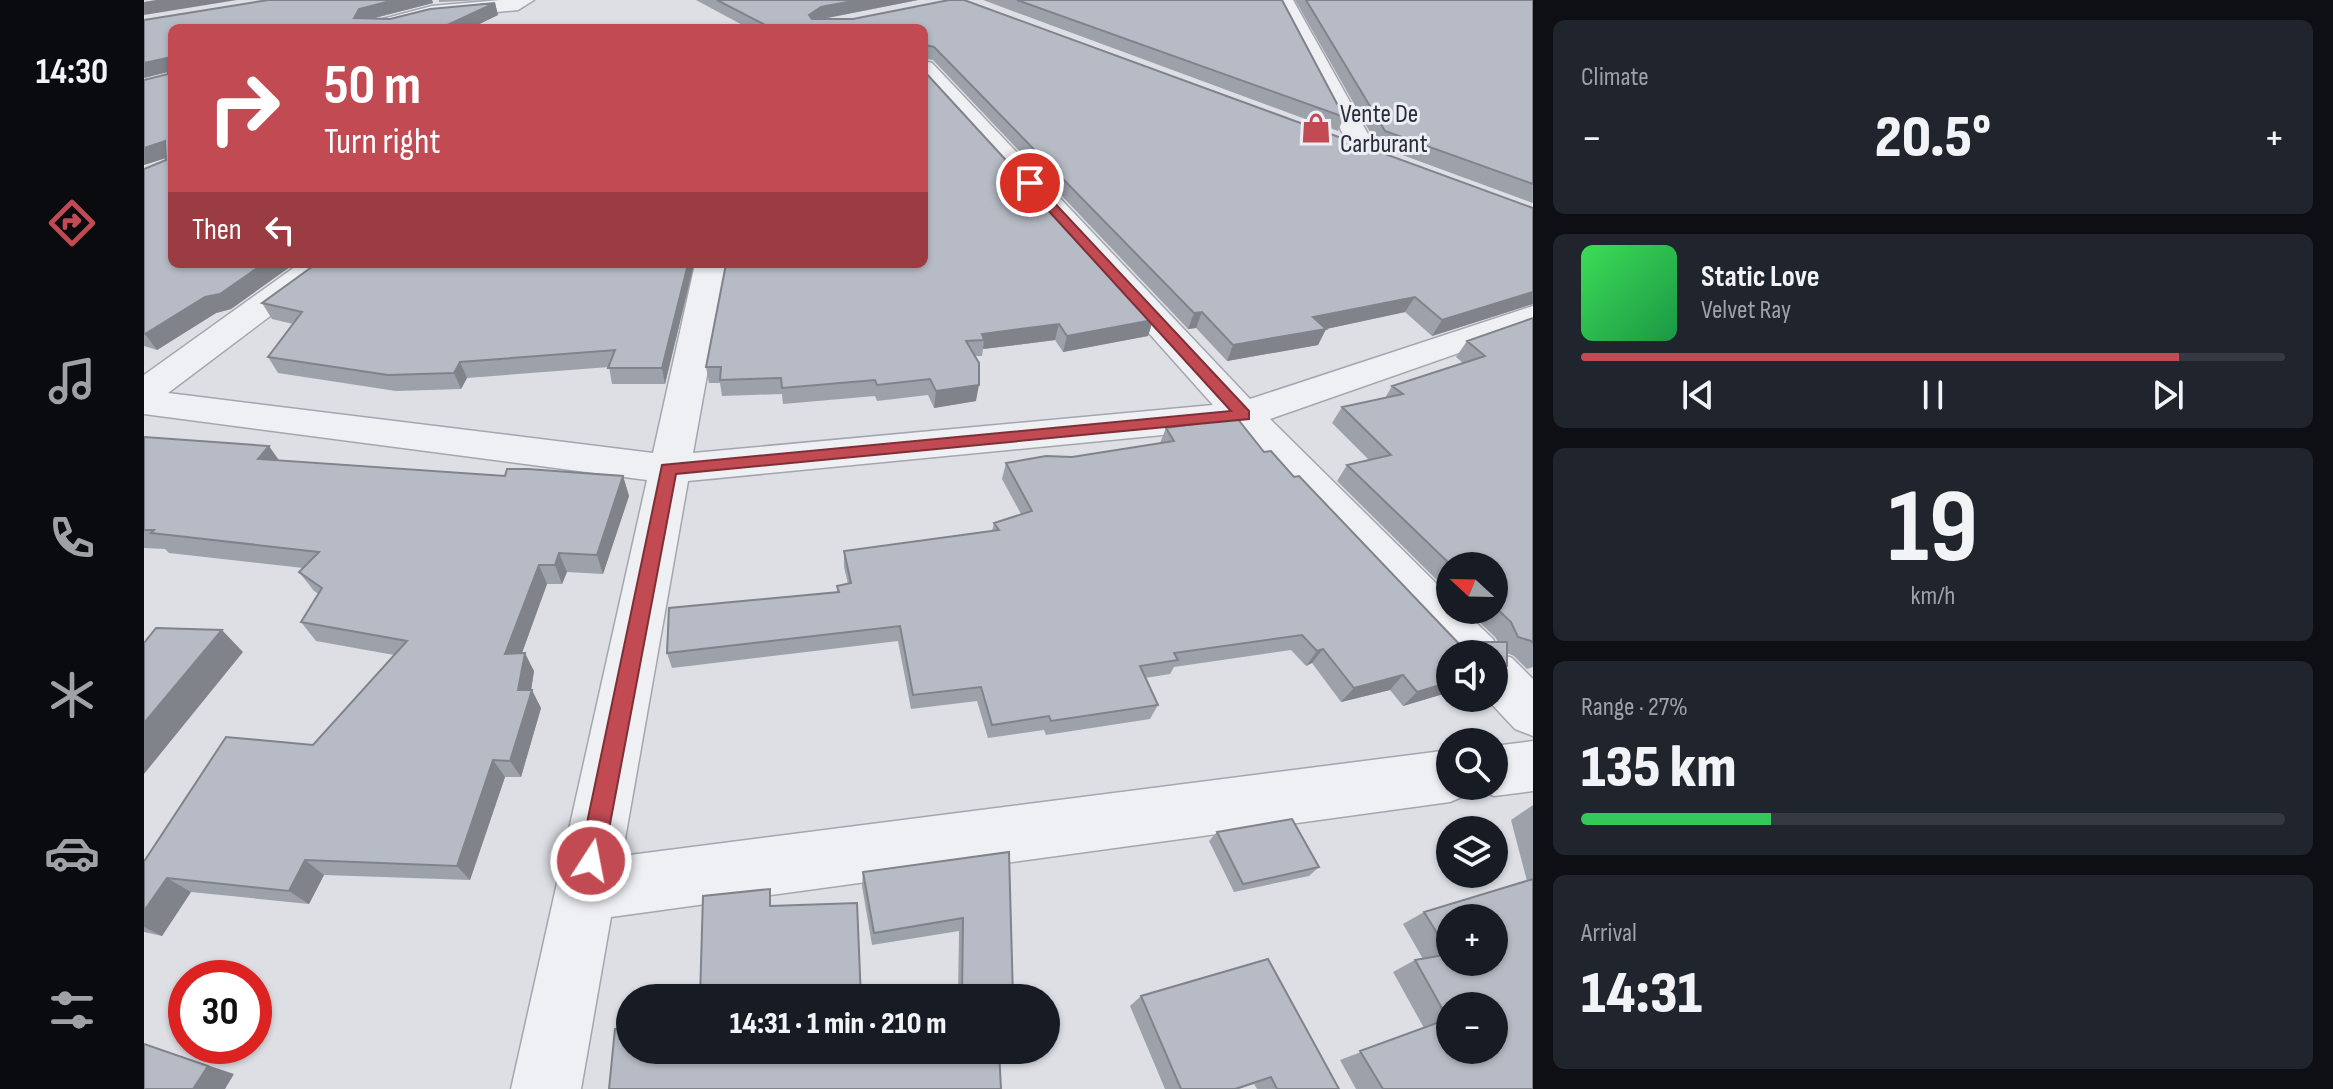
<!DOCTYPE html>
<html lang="en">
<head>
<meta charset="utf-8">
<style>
	body { margin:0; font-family:"Sofia Sans Condensed",sans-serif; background:#20242c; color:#f1f3f6; height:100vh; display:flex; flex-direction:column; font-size:30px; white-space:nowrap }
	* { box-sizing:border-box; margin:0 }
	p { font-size:26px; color:#9ea1a6 }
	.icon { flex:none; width:44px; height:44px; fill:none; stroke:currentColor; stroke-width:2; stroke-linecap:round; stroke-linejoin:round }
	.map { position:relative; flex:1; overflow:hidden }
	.drawer { display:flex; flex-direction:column; gap:20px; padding:20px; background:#0d0f14; width:800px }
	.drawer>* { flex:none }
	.banner { position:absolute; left:24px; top:24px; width:760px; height:244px; border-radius:12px; box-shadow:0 2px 6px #0004; background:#c24a53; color:#fff; overflow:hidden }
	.needle { width:52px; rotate:292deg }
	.buttons { position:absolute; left:1292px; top:552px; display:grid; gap:16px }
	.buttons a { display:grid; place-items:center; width:72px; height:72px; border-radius:50%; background:#171b24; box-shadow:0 2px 6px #0004; font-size:40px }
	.speed { position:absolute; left:24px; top:960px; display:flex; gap:16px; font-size:40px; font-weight:700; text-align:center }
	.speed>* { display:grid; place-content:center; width:104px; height:104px; border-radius:50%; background:#171b24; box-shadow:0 2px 6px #0004; line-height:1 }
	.speed .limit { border:12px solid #d22; background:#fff; color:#111 }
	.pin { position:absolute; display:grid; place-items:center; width:68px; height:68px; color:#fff; margin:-34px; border:4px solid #fff; border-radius:50%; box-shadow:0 2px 8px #0007 }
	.me { position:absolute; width:88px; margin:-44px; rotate:11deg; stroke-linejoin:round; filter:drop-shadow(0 0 6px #0008) }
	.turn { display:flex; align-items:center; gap:28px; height:168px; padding:0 24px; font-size:36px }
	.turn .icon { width:104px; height:104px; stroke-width:2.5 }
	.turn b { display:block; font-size:56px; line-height:68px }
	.then { display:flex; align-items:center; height:76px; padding:0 24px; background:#0003; gap:16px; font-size:30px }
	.big { font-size:60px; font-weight:800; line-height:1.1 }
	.drawer .tile { flex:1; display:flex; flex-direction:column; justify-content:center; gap:12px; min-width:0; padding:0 28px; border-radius:12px; background:#20242c }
	.drawer .dial { align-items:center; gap:0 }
	.dial b { font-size:104px; line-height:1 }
	.song { display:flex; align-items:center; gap:24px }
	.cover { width:96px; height:96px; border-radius:12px; background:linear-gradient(135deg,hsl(130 70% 55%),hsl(140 70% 35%)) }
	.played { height:8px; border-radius:4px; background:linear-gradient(90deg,#c24a53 85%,#363941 85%) }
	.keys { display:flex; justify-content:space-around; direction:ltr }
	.heat { display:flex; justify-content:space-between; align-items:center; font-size:44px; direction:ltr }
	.charge { height:12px; border-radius:6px; background:linear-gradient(90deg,#34c759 27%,#363941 0) }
	.trip { position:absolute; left:472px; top:984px; width:444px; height:80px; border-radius:40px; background:#171b24; box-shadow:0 2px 6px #0004; font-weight:800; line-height:80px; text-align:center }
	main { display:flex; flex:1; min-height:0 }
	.tab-bar { display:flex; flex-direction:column; width:144px; justify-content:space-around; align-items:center; background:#090b0e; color:#9ea1a6 }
	.tab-bar .icon { width:56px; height:56px }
	.tab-bar .selected { color:#c24a53 }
	.tab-bar b { font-size:36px; color:#f1f3f6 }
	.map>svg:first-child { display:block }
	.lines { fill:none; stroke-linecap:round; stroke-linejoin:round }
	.minor-casing { stroke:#a3a6ae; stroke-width:3 }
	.minor { fill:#eff0f4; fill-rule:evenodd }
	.wall { fill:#9da1a9 }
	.shaded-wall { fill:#80838a }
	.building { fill:#b7bbc5; stroke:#80838a; stroke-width:2; fill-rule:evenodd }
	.route { fill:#c24a53; stroke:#7e3036; stroke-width:2 }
	.labels { text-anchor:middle; stroke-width:6; stroke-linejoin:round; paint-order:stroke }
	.far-poi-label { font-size:26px; fill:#272d3a; stroke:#eceef3; text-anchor:start }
</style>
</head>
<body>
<main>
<nav class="tab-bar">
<b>14:30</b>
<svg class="icon selected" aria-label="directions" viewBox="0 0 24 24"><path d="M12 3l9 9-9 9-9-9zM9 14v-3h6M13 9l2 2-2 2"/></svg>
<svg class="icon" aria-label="music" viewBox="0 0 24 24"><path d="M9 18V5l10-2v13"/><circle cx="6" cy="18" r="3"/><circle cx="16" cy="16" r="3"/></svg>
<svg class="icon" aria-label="phone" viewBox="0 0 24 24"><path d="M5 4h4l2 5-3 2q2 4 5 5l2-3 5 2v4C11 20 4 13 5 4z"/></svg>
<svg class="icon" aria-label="climate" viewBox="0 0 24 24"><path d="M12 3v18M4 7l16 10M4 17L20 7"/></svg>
<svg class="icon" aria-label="car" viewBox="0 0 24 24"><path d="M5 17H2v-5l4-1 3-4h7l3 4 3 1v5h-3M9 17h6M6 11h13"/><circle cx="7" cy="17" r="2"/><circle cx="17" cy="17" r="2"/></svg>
<svg class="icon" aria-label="filters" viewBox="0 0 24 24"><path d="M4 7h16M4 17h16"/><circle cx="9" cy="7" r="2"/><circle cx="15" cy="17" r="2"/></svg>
</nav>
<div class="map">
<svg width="1389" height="1089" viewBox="0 0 1389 1089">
	<rect width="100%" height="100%" fill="#dddfe5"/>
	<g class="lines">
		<g class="minor-casing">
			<path id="minor" d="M356 0H390L374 10 289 18 250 28H217L220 24 288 6Z
				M1131 0H1149L1233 150 1229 155H1211L1207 150Z
				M780 61 788 63 1106 399 1389 306V327L1126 419 1306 597V610H1319L1349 639 1356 654 1368 658 1389 679V736L1371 729 1342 698H1350V654H1306V659L1090 428 544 481 478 856 1306 750V786H1329L1325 794 1306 802 467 917 437 1089H367L503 480 0 414V375L155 264H191L186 271 24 393 509 453 551 264H583L549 453 1069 405 780 81Z
				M1389 741V791L1350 796 1331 789 1329 786H1350V746Z"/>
		</g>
		<use href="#minor" class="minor"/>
	</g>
	<path class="wall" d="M124 0H288L289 3 230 18 246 19 286 9 351 3 354 15 327 28H28V264H150L87 309 72 313 13 350 0 346V169L22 160V158L0 165V80L24 74 23 72 0 78V20Z
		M295 0H340L295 2Z
		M552 0H774L679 19H709L1389 208V304L1288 336 1261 312 1182 329 1174 345 1083 361 1052 328 1044 329 789 60 604 28Z
		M839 0H1138L1200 117 1194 131Z
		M1151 0H1389V203L1234 146Z
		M550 264 521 384H468L465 367 323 378 317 389 252 391 134 373 124 357 149 324 128 319 118 303Z
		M582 264 1009 320 1004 336 919 352 911 340 839 349 838 356H831L832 401 790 408 784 395 733 401 731 396 639 404 638 394 578 396 576 383H565L562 367Z
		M1389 318V667L1383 669 1370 656 1363 653 1306 692 1259 706 1246 690 1197 702 1168 663 1162 666 1147 650 1030 667 1026 674 1001 678 1014 705 1006 719 902 735 900 730 844 738 833 701 767 709 754 641 528 668 523 653 693 592V586L704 584 700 567V551L848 531 850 523 877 514 858 479 862 463 928 457 1016 443 1022 428 1120 452 1150 477 1318 647 1324 642H1354L1351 637 1323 610H1350V566H1306V593L1193 481 1203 465 1225 460 1188 423 1198 407 1241 398 1248 386 1319 363 1312 357 1323 341Z
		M0 437 135 460 361 476H479L485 496 459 574 423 572 418 584H403L378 653 390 671 387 690 397 708 377 777H361L326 880 180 875 165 904 47 892 18 936 0 932V860L169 745 250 655 172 641 157 622 175 594 170 591 155 572 159 568 25 553 21 549 0 548Z
		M1389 805V1089H1212L1196 1060 1280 1028 1249 972 1271 960 1279 959 1259 924 1280 912 1383 881 1367 820Z
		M1073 832 1175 867 1165 876 1090 892 1065 841Z
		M865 852 869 998H814L815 931 728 945 718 886 719 872Z
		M997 996 1195 1089H1113L1110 1084 1095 1089H1021L986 1006Z"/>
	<path class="shaded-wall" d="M12 0H93L0 15V2Z
		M250 0H288L289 3 219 21 210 18 215 9Z
		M714 0H774L677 19 665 28V15L677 7Z
		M351 3 354 15 327 28H297Z
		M23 58 28 71 0 78V63Z
		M21 141 28 156 0 165V148Z
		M119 264H150L87 309 72 313 13 350 1 334 61 297Z
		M544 264H550L521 384 518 368Z
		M1389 292V304L1288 336 1298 320Z
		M1271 297 1261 312 1182 329 1174 345 1083 361 1089 345 1169 317Z
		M1058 312 1052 328 1044 329 1050 313Z
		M1009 320 1004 336 919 352 923 336Z
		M915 324 911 340 839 349 840 340 838 334Z
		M316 362 323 378 317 389 310 373Z
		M835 385 832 401 790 408 792 391Z
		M125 446 139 466 114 459Z
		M479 476 485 496 459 574 453 555Z
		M415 553 423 572 418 584 411 565Z
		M395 565 403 584 371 672 361 654Z
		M78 630 99 652 0 774V723Z
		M1179 649 1168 663 1162 666 1173 651Z
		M381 653 390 671 386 697 388 690 397 708 377 777 366 761 374 690Z
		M1363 666 1350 678V670Z
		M1259 675 1246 690 1197 702 1210 688Z
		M1306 682V692L1259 706 1273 692Z
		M349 760 361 777 326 880 313 866Z
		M161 860 180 875 165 904 145 891Z
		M23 878 47 892 18 936 0 927V911Z
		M0 1044 90 1074 81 1089H49Z"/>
	<path class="building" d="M124 0H250L215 9 210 18 246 19 286 9 351 3 297 28H28V264H119L76 294 61 297 1 334H0V169L22 160 21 141 0 148V80L24 74 23 58 0 63V20Z
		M573 0H714L677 7 665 15 668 19H709L805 0H820L1389 208V292L1298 320 1271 297 1169 317 1182 329 1089 345 1058 312 1050 313 790 47 782 45 780 47V28H608L623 26Z
		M873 0H1138L1200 117Z
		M1162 0H1389V184L1241 131Z
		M780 71 1009 320 923 336 915 324 838 334 840 340 822 341 835 363V385L792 391 786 379 733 385 731 380 638 388 637 378 576 380 577 367H562L582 264H780Z
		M172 264H544L518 368H464L471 350 316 362 310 373 244 375 124 357 158 312 118 303Z
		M1389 318V643L1387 641 1374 637 1367 622 1350 606V566H1308L1203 465 1247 455 1198 407 1259 394 1248 386 1341 356 1323 341Z
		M1093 418 1120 452 1127 451 1150 477 1155 476 1318 647H1323L1324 642H1363V666L1350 670V654H1306V682L1273 692 1259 675 1210 688 1179 649 1173 651 1158 635 1030 653 1034 660 996 666 1014 705 907 721 905 716 848 725 837 687 769 695 756 626 523 653 525 608 695 592 693 586 707 583 700 551 855 530 850 523 888 511 862 463 902 456 928 457 1030 441 1022 428Z
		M0 437 125 446 114 459 361 476 363 469H384L479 476 453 555 415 553 411 565H395L361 654 381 653 374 690H388L366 761 349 760 313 866 161 860 145 891 23 878 0 911V860H1L82 737 169 745 263 641 157 622 178 588 155 572 175 552 7 533 10 530H0Z
		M12 628 78 630 0 723V643Z
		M1148 819 1175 867 1099 884 1073 832Z
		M865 852 869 998H818L819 918 730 933 719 872Z
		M1389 879V1089H1239L1216 1051 1304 1019 1271 960 1306 954 1280 912ZM1306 918H1350V962H1306ZM1306 1006H1350V1050H1306Z
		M626 889V906L713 903 717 998H556L559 896Z
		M1124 959 1195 1089H1133L1127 1077 1091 1089H1037L997 996Z
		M486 1028V1050H855L857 1089H465L471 1029Z
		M0 1044 64 1066 49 1089H0Z"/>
	<path class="route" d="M882 181H890L1105 411V419L532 474 459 861 455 869 447 873 438 869 435 861 518 465 1087 411 882 186Z"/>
	<defs>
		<g id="shop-bare" transform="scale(2.4)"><path d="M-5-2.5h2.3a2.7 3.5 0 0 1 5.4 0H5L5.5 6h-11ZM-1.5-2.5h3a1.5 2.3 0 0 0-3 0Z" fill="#c24a53" stroke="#eceef3" stroke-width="2.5" paint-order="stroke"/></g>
	</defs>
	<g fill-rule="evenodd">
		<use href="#shop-bare" x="1172" y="128"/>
	</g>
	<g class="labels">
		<g class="far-poi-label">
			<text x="1196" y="122">Vente De<tspan x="1196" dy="30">Carburant</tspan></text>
		</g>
	</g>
</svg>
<div class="buttons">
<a><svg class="needle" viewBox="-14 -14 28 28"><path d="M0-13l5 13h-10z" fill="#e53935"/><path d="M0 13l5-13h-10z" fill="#9ea1a6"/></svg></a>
<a><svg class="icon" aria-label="sound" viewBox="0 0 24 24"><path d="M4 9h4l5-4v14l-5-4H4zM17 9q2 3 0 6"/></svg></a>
<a><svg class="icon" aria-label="search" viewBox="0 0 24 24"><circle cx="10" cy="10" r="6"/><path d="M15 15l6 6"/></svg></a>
<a><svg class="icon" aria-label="layers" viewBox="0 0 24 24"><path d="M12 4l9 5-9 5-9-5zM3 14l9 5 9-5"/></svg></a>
<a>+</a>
<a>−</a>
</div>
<div class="speed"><div class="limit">30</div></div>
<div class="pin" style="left:886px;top:183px;background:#d93025"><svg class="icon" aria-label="arrive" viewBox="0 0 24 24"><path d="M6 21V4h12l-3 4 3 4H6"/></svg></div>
<svg class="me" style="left:447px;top:861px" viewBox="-20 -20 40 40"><circle r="17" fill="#c24a53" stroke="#fff" stroke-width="3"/><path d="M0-11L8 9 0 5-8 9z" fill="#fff"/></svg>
<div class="trip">14:31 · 1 min · 210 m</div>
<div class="banner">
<div class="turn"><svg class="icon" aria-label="right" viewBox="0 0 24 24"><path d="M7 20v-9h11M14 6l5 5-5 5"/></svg><div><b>50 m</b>Turn right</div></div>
<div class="then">Then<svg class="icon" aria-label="left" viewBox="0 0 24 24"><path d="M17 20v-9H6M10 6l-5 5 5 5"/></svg></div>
</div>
</div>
<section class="drawer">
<div class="tile"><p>Climate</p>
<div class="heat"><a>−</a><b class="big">20.5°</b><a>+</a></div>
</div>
<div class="tile">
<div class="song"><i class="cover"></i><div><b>Static Love</b><p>Velvet Ray</p></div></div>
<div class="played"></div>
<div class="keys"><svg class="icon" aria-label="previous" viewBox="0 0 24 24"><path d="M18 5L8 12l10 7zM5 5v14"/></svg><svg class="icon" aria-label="pause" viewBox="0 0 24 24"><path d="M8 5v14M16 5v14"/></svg><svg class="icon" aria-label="next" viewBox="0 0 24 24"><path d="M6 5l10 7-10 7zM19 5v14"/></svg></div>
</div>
<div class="tile dial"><b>19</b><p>km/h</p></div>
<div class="tile"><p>Range · 27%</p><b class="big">135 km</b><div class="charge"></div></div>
<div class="tile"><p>Arrival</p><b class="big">14:31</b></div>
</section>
</main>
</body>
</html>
